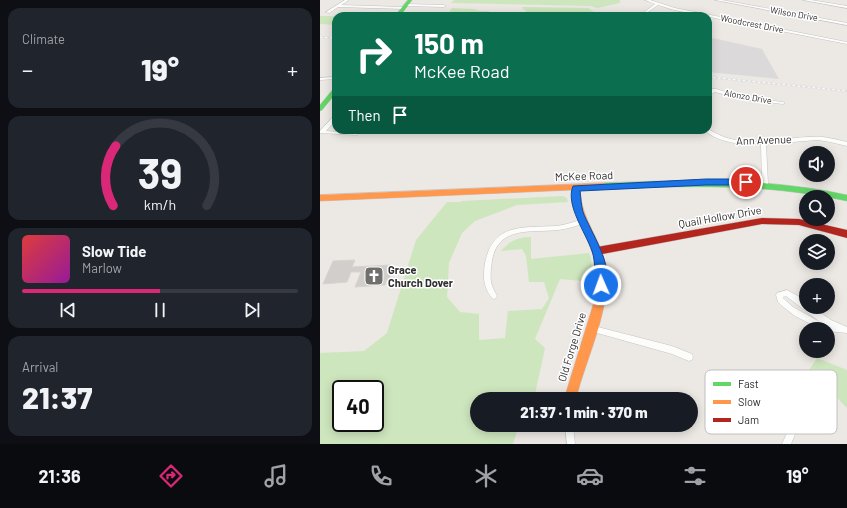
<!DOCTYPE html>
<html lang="en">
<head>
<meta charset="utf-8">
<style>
	body { margin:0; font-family:Barlow,sans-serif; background:#20242c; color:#f1f3f6; height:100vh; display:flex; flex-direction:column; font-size:15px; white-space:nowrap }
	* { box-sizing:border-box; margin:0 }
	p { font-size:13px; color:#9ea1a6 }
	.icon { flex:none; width:22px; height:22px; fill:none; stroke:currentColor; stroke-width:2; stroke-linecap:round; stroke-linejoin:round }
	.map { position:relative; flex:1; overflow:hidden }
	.drawer { display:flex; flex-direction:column; gap:8px; padding:8px; background:#0d0f14; width:320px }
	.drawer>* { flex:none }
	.top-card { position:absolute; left:12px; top:12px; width:380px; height:122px; border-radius:12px; box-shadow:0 2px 10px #0003; background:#0b6e4f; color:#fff; overflow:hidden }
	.controls { position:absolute; left:479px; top:146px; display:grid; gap:8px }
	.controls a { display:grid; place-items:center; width:36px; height:36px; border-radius:50%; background:#171b24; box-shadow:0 2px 10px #0003; font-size:20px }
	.speed { position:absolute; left:12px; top:380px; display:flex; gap:8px; font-size:20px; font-weight:700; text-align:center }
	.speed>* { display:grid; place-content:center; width:52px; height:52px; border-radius:50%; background:#171b24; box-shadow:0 2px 10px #0003; line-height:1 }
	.speed .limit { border:2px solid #111; border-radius:6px; background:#fff; color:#111 }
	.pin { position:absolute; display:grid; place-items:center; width:34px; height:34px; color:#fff; margin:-17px; border:2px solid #fff; border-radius:50%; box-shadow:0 1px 4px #0007 }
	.me { position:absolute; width:44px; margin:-22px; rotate:358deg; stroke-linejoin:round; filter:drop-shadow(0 0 3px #0008) }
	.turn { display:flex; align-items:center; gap:14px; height:84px; padding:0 16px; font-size:18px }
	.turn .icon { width:52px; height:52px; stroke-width:2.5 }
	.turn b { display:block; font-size:28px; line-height:34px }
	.then { display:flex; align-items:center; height:38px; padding:0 16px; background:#0003; gap:8px; font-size:15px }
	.big { font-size:30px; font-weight:800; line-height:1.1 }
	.drawer .card { flex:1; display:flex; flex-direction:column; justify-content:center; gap:6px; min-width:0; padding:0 14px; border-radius:12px; background:#20242c }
	.drawer .dial { align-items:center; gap:0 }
	.dial svg { height:104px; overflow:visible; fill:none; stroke:#363941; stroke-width:7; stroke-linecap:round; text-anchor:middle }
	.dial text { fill:#f1f3f6; stroke:none }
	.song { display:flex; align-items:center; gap:12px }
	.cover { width:48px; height:48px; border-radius:6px; background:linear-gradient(135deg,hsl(0 70% 55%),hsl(300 70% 35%)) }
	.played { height:4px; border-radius:2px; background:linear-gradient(90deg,#db2777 50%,#363941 50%) }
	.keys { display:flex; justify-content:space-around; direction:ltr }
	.heat { display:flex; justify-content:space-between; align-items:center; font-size:22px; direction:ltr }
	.trip { position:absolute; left:150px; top:392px; width:228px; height:40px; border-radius:20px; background:#171b24; box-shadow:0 2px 10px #0003; font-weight:800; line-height:40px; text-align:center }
	.menu { display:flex; height:64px; justify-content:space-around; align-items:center; background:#090b0e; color:#9ea1a6 }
	.menu .icon { width:28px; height:28px }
	.menu .active { color:#db2777 }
	.menu b { font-size:18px; color:#f1f3f6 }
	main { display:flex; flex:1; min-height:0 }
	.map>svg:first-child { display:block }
	.industrial { fill:#dcd9db }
	.green { fill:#cee6be; fill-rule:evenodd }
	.building { fill:#d1cecb; stroke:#d7d4d0 }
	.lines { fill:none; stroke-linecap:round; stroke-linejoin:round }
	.street-casing { stroke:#c5c4c5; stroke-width:1 }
	.fast-casing { stroke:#c5c4c5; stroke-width:1 }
	.slow-casing { stroke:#c5c4c5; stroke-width:1 }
	.jam-casing { stroke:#c5c4c5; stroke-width:1 }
	.street { fill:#fcfcfb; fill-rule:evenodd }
	.fast { fill:#63d668; fill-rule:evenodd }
	.slow { fill:#ff974d; fill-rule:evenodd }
	.jam { fill:#b3261e; fill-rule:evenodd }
	.rail-casing { stroke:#dfdfe1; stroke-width:2 }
	.rail { stroke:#fff; stroke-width:1; stroke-dasharray:2.5; stroke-linecap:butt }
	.route { fill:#1a73e8; stroke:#114b97 }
	.labels { text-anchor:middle; stroke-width:3; stroke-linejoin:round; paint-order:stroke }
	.far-street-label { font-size:9px; fill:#2e2e2e; stroke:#fff }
	.street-label { font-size:11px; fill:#2e2e2e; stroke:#fff }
	.poi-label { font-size:11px; font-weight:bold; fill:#2e2e2e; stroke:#fff; text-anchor:start }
	.key { fill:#fff; stroke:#c0c0c0; stroke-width:1 }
	.key-label { font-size:11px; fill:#2e2e2e }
</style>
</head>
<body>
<main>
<section class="drawer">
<div class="card"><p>Climate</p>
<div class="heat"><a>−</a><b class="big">19°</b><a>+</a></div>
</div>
<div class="card dial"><svg viewBox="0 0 100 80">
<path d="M14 69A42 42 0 1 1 86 69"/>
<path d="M14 69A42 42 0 0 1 16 23" stroke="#db2777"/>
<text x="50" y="56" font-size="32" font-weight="700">39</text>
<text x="50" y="72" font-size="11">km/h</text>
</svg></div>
<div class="card">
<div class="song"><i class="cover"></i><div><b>Slow Tide</b><p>Marlow</p></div></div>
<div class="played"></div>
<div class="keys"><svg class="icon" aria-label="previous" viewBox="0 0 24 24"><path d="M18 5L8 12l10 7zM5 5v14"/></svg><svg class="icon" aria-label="pause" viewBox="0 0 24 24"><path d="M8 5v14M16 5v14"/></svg><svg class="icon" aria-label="next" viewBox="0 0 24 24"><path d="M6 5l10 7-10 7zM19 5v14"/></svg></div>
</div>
<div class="card"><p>Arrival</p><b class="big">21:37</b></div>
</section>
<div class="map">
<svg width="527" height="444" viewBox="0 0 527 444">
	<rect width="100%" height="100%" fill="#ece8e4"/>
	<path class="industrial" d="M388 37 442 49 459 79 388 72Z"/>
	<path class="green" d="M134 0H300V3L277 8 271 6 131 3Z
		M203 7 268 8 274 12 268 16H203L206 11 202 8Z
		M132 8 154 9 159 11H169L172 16H131L130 10Z
		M0 16H16V25L0 24Z
		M243 196 247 198 248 202 197 205 155 221 142 233 129 263 127 297 140 312 159 314V340L185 338 188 311 222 309 229 298 224 282H209L206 256 202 249 181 251C190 241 197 237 211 237V259L269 253 271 258 273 282 240 279 215 339 225 348 214 399H157V425H199L193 444H0V353L44 351 67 333 96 240 127 202H140L142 201ZM21 389H55V423H21Z
		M497 358 527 370V408L489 370Z"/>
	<path class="building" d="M35 260 32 267 71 265 70 269H72L69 280 66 281 65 285 35 287 41 272H31L27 282 3 284 13 261Z"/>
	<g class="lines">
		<g class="street-casing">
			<path id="street" d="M25 0H29L21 5 84 7 86 8 84 9 18 7 9 13 6 12Z
				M325 0H330L355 8 527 42V44L354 10 338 5 324 15H323V13L335 4Z
				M395 0H402L527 23V25Z
				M483 0H491L527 6V8Z
				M86 4 124 5 126 6 124 7 85 6 84 5Z
				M16 77V79L0 80V78Z
				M392 89H396L422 97 463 102 465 103 463 104 422 99 395 92 388 96V93Z
				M14 116H16V120L6 131 35 133H37V135L0 133V131Z
				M388 129C395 133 402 137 411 139 441 147 472 135 503 137 511 138 519 140 527 142V146L510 142 498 140 446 144 448 184 445 186 442 184 441 144C421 145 399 143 384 130H388Z
				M263 219 266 221 265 223C256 226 247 229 238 230 212 233 179 225 172 260 171 269 169 280 173 288 174 291 176 293 177 296L176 298 174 299 172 298C163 287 163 276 165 263 173 222 204 228 236 226 245 225 254 222 263 219Z
				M467 290 478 296 486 302V307H492L511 320 527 327V333L508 331V329H501L475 316 462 306 458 302 456 295 457 293ZM466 296 500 322 473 307 463 298V297Z
				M270 325 352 346 372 354 373 357 372 360 369 361 352 354 270 331 267 330 266 328 267 326Z
				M475 421 478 422 479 425 471 444H462L472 422Z
				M245 425H253L255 444H247Z"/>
		</g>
		<g class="fast-casing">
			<path id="fast" d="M88 0H92L80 16H75Z
				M16 87V93L2 110 0 111V105L14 88Z
				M376 180C427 181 477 184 527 195V201C444 183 368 186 284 189L280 186 284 183Z"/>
		</g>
		<g class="slow-casing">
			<path id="slow" d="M284 183 288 186 287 188 260 190C261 220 282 239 286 268 291 310 266 358 256 399H244L274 302C276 285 278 269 272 252 265 231 252 214 252 190L0 201V195Z"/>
		</g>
		<g class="jam-casing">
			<path id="jam" d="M442 218 479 219 527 230V238L479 225 442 224 277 255 274 254 272 251 274 248 277 247Z"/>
		</g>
		<use href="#street" class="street"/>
		<use href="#fast" class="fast"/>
		<use href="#slow" class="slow"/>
		<use href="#jam" class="jam"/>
		<g class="rail-casing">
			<path id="rail" d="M0 37 16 38
				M388 77 527 91"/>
		</g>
		<use href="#rail" class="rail"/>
	</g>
	<path class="route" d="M386 179H426L430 182 426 185H386L260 191C261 198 261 205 263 212 270 231 295 267 285 288L281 289 277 288C274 281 276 261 272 251 266 233 245 205 253 186Z"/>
	<defs>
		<g id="church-square" transform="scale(1)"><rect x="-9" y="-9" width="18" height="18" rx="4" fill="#706f6e" stroke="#fff"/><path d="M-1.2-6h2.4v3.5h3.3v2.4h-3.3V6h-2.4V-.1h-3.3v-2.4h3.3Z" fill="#fff"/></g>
	</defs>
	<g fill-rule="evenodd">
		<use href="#church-square" x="54" y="276"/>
	</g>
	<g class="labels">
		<g class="far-street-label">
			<text transform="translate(474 14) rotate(10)" y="3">Wilson Drive</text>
			<text transform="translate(432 24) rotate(11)" y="3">Woodcrest Drive</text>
			<text transform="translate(428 97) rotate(10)" y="3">Alonzo Drive</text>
		</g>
		<g class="street-label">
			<text transform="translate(444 140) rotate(-2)" y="4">Ann Avenue</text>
			<text transform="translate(264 176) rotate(-2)" y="4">McKee Road</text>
			<text transform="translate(400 217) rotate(-10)" y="4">Quail Hollow Drive</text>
			<text transform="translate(252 347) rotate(-73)" y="4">Old Forge Drive</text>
		</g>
		<g class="poi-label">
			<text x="68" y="274">Grace<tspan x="68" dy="13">Church Dover</tspan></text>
		</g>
	</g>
	<rect x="385" y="370" width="132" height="64" rx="6" class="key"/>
	<rect x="393" y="382" width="18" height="4" fill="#63d668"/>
	<rect x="393" y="400" width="18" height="4" fill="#ff974d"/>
	<rect x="393" y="418" width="18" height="4" fill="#b3261e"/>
	<g class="key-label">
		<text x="418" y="388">Fast</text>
		<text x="418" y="406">Slow</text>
		<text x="418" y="424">Jam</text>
	</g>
</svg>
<div class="controls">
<a><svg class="icon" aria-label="sound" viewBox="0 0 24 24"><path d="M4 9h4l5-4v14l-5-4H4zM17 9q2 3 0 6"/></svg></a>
<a><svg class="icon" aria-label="search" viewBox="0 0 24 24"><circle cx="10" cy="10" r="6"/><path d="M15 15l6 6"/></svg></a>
<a><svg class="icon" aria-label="layers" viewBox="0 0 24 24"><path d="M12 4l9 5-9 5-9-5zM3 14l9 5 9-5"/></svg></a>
<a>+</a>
<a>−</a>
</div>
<div class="speed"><div class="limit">40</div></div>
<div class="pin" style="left:426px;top:182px;background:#d93025"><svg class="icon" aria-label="arrive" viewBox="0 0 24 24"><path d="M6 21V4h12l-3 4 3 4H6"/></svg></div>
<svg class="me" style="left:281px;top:285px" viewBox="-20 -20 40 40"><circle r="17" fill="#1a73e8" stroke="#fff" stroke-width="3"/><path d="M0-11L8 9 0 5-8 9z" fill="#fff"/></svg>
<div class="trip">21:37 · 1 min · 370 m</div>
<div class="top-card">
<div class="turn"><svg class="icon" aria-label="right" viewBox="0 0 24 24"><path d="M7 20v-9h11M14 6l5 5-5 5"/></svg><div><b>150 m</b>McKee Road</div></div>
<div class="then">Then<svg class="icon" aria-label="arrive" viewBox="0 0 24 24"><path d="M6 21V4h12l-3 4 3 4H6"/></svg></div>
</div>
</div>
</main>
<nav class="menu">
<b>21:36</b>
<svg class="icon active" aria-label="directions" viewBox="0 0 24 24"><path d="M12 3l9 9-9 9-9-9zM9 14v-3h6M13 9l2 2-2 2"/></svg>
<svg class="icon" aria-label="music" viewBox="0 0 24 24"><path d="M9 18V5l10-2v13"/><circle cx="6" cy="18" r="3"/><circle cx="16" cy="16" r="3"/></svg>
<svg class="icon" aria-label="phone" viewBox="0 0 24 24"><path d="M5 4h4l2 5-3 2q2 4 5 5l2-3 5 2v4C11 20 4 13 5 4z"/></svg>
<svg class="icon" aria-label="climate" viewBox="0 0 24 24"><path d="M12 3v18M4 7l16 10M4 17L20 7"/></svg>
<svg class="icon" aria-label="car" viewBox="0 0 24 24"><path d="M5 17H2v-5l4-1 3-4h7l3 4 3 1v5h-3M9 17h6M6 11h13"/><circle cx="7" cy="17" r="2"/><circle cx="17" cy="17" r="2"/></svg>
<svg class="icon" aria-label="filters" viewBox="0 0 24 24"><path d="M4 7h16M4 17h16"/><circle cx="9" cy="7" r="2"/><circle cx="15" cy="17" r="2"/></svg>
<b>19°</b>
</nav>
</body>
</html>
